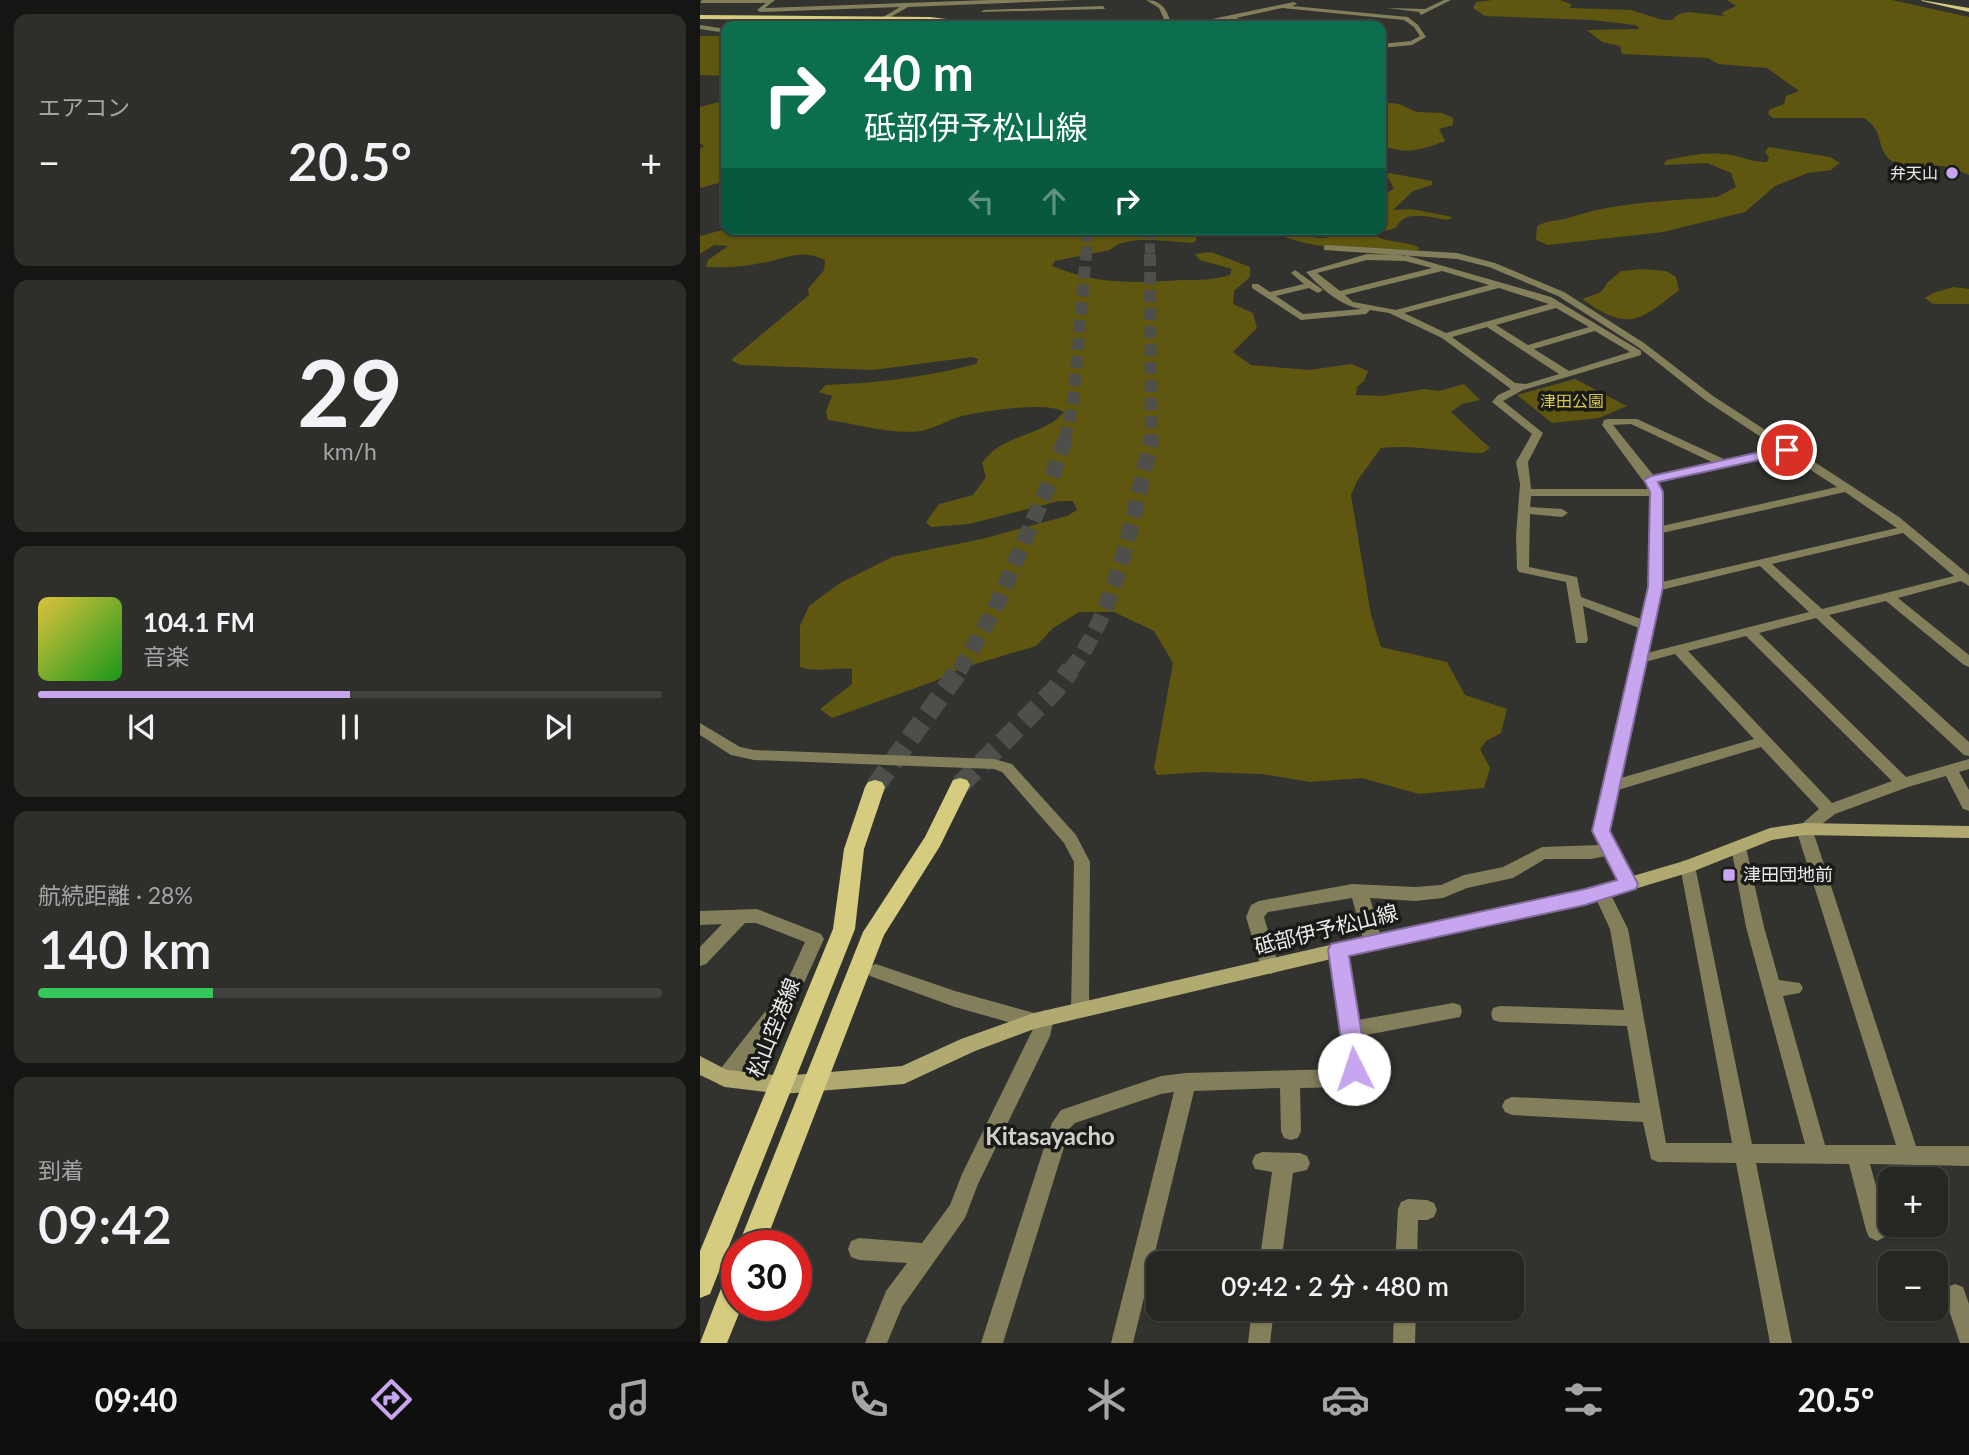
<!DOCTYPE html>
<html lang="ja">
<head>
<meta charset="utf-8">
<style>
	body { margin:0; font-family:Lato,"Noto Sans JP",sans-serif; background:#2e2e2b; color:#f1f3f6; height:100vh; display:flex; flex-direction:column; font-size:26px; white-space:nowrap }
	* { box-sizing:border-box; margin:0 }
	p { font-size:23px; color:#a4a5a6 }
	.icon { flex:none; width:38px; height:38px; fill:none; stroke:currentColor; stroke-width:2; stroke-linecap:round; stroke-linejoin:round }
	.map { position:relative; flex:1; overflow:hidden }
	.details { display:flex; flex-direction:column; gap:14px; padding:14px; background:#151513; width:700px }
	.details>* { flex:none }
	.guide { position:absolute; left:21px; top:21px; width:665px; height:214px; border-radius:14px; box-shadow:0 2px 5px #0004,0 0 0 2px #424341; background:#0b6e4f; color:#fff; overflow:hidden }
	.tools { position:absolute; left:1178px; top:1167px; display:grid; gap:14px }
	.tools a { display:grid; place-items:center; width:70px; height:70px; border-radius:14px; background:#262623; box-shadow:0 2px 5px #0004,0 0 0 2px #424341; font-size:35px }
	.speed { position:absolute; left:21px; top:1230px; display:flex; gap:14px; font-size:35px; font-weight:700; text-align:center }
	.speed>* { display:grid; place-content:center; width:91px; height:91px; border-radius:50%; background:#262623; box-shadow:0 2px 5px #0004,0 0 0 2px #424341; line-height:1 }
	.speed .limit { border:10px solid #d22; background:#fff; color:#111 }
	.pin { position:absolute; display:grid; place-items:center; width:60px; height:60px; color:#fff; margin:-30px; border:4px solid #fff; border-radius:50%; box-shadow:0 2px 7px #0007 }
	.me { position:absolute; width:77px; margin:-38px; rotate:356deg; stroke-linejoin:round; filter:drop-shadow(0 0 5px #0008) }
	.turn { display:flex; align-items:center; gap:24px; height:147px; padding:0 28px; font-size:32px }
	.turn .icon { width:91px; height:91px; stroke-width:2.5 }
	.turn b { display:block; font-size:49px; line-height:60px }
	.lanes { display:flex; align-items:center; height:66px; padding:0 28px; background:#0003; justify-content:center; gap:35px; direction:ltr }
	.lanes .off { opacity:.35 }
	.big { font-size:52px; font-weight:600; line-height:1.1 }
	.details .tile { flex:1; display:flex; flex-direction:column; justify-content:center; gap:10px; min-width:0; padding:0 24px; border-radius:14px; background:#2e2e2b }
	.details .dial { align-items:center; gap:0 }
	.dial b { font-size:91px; line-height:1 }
	.song { display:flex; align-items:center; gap:21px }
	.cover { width:84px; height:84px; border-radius:10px; background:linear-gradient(135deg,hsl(50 70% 55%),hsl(120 70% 35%)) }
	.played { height:7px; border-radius:4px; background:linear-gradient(90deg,#c8a6ef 50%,#424341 50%) }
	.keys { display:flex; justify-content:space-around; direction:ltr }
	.heat { display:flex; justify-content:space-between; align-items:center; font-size:38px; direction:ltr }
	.charge { height:10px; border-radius:5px; background:linear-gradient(90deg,#34c759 28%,#424341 0) }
	.trip { position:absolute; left:446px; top:1251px; width:378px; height:70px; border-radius:14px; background:#262623; box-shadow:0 2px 5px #0004,0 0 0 2px #424341; font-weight:600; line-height:70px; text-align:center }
	.menu { display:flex; height:112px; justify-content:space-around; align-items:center; background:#0f0f0e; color:#a4a5a6 }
	.menu .icon { width:49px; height:49px }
	.menu .on { color:#c8a6ef }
	.menu b { font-size:32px; color:#f1f3f6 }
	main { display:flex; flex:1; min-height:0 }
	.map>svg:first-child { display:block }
	.green { fill:#5f5710 }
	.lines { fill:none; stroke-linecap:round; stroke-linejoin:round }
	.primary-tunnel-far3 { stroke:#4e4e4b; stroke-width:10; stroke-dasharray:10 4.5; stroke-linecap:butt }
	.primary-tunnel-far2 { stroke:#4e4e4b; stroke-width:12; stroke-dasharray:12 6; stroke-linecap:butt }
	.primary-tunnel-far1 { stroke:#4e4e4b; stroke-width:16; stroke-dasharray:16 8; stroke-linecap:butt }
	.primary-tunnel { stroke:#4e4e4b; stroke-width:20; stroke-dasharray:20 10; stroke-linecap:butt }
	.street { fill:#837f5b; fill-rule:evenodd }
	.secondary { fill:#b1aa70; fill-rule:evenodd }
	.primary { fill:#d5cc80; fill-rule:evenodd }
	.route { fill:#c8a6ef; stroke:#826c9b; stroke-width:2 }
	.poi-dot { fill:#c8a6ef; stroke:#1a1a18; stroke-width:2.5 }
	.labels { text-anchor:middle; stroke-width:7; stroke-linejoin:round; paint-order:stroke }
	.far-poi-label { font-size:16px; fill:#ebebe9; stroke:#1a1a18; text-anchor:end }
	.far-park-label { font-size:16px; fill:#d8c84a; stroke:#1a1a18 }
	.poi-label { font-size:18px; fill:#ebebe9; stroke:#1a1a18; text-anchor:start }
	.near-street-label { font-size:21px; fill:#ebebe9; stroke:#1a1a18 }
	.near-quarter-label { font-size:24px; font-weight:bold; fill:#d1d0cc; stroke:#1a1a18 }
</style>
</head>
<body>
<main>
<section class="details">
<div class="tile"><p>エアコン</p>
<div class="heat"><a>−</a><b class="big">20.5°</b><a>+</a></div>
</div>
<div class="tile dial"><b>29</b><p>km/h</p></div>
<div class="tile">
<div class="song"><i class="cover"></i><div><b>104.1 FM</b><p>音楽</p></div></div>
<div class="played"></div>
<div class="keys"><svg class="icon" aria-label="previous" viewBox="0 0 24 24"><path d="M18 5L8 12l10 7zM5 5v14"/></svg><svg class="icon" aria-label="pause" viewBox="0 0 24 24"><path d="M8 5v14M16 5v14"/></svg><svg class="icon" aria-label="next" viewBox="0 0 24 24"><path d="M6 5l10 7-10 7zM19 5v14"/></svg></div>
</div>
<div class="tile"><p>航続距離 · 28%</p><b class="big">140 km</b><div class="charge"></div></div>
<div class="tile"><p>到着</p><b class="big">09:42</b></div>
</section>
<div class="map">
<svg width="1269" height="1343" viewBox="0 0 1269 1343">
	<rect width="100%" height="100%" fill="#32322f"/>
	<path class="green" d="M793 0H860L871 4 870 8 931 10 963 20H972L979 14 989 12 1025 16 1021 13 1036 6 1027 0H1192L1269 17V175C1260 171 1252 168 1243 166 1228 164 1202 172 1189 159 1176 145 1184 131 1164 118H1073L1068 114 1069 110 1084 104 1086 96 1099 91 1067 68 1018 64 1008 58 922 54 920 46 902 42 887 30 938 29 939 27 935 25 892 20 785 16 773 8 776 2Z
		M0 36H26V76L0 75Z
		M26 100V181L0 188V149L4 146 0 143V107Z
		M681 102 699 104 717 112 742 113 753 118V125L739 129 745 141C724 149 703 156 683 145L687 137 681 135Z
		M1069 147 1130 157 1140 163 1131 170 1108 173 1075 186 1045 212 963 232 848 245 836 240 837 226C848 220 857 221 868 218 915 202 968 201 1017 197L1036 187 1031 173 1007 163 963 165 967 160C986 156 1004 152 1023 154 1041 155 1048 162 1067 162L1069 157 1065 152Z
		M689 173 732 181V185L713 191 693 210 711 209 753 217 748 220C732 218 704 208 696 228L679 233 677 237C691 243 707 241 720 248L717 250C666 248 613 253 566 229H592L602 235 619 238H626L639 229H681V198L694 188 686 175Z
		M26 229H469L495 235 497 240 492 243C469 242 426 234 410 250L355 261 352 266C398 285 434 283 482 280 499 280 513 280 530 275L532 269 500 260 495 254 511 252 550 267V277L534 291 533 304 553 313 557 328 533 352 551 365 609 370 651 364 668 371 664 381 657 387 656 395 682 396 724 389 739 391 764 384 780 400 762 404 751 412 790 448 783 453C749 453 716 444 681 448L657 481 651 495 671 615 681 647 747 662 765 695 807 709 801 733 786 741 780 749 790 768 784 788 719 794 662 778 610 782 562 774 502 772 457 775 454 768 473 663 454 631 414 612H379L353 628 336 646 262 668 235 681 132 718 120 709 152 684V669C134 667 116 673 100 667V626L109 606 140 583 192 557 282 539 367 516 377 510 373 501H359L269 524 231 527 226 522 239 504 273 495 286 477 282 463C303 432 342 438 364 412 346 401 284 411 262 416 248 420 235 428 221 431 191 435 158 424 128 420L126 411 132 396 119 392 126 385C178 383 226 377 276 364L278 359 272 357 173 370 41 365 31 360 109 295 108 289 124 270 125 260C98 248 88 259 61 263 43 267 25 268 6 267L8 260 28 246 14 245 0 254V236Z
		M943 269 966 271 976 277 979 290C938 323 927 331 882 299L901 292 908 282 921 271Z
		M1253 287 1269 289V304H1233L1225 298 1233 293Z
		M875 379 927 406 899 418 852 423 817 395Z"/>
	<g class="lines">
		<path class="primary-tunnel-far3" d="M450 229V256
			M386 256 388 229"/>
		<path class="primary-tunnel-far2" d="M450 254 451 439
			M365 439 373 404 386 254"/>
		<path class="primary-tunnel-far1" d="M259 671 295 609 352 477 366 437
			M370 671C419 607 433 514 452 437"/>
		<path class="primary-tunnel" d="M260 785 355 690 371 669
			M175 787 260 669"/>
		<path class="street" d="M75 0 65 8 289 0H377L208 7 175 26H168L200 7 60 12 57 10 66 3H0L2 0Z
			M446 0C463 0 467 11 472 25L512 19 594 2 597 4 592 6 708 17 718 25 726 37 712 45 681 48V44L711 41 720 36 714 27 704 20 582 8 536 18 561 26H553L530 19 485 26H467L459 8Z
			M744 0H751L721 15 719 12 687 8 725 9Z
			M403 6 405 9 281 12 284 10Z
			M584 21 606 26 582 24Z
			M0 25 26 29V33L0 29Z
			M627 245 757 253 795 263 864 292 944 343 1013 396 1199 517 1269 575V586L1261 581 1198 598 1269 655V667L1264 665 1186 601 1129 615 1269 742V756L1264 755 1116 618 1059 633 1206 777 1269 759V769L1259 772 1269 790V811L1263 809 1246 776 1208 787 1135 814 1113 831 1216 1146H1269V1166L1170 1164 1188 1230 1185 1237 1177 1241 1169 1237 1166 1230 1149 1164 1056 1163 1092 1343H1070L1036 1163 958 1162 951 1159 943 1122 812 1115 805 1112 802 1106 805 1100 812 1097 940 1103 927 1026 800 1022 793 1020 791 1014 793 1008 800 1006 924 1010 910 929 893 892 895 887 901 885 907 887 928 929 966 1143H1032L980 866 982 861 988 860 994 861 1052 1144H1105L1046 927 1031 847 1033 843 1039 841 1045 843 1064 927 1079 980 1100 983 1103 988 1100 993 1083 996 1125 1145H1196L1096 829 1119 809 1061 747 918 790 909 831 937 884 935 889 929 891 923 889 906 856 891 859H845L813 878 767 888 743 898 715 901 670 898 682 942 679 947 673 949 667 947 664 942 652 898 568 912 564 917 579 967 576 972 570 974 564 972 561 967 546 917 551 905 559 901 652 884 715 887 741 885 764 875 803 867 842 847 900 845 893 831 939 628 883 606 888 640 886 643H876L866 582 819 572 817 569 816 536 820 484 816 462 832 434 792 402 798 395 811 389 742 338 689 313 670 310 666 314 601 320 552 288V284H558L570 292 604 284 591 273 595 270 623 290 618 293 609 288 576 296 603 314 661 309C639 305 621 288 606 272L667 254 705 255 851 297 941 351V355L823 390 803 401 843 433 828 462 831 489H949L902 425 904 420 908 419H937L1026 460 1079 449 1005 400 938 347 858 296 789 267 757 259 624 250V246ZM667 260 705 261 732 268 640 291 617 273ZM742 271 789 285 696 310 653 302 645 295ZM799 288 849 304 746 333 704 313ZM856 308 889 327 828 345 796 325ZM787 327 859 374 826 384 815 383 752 337ZM895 331 930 352 869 371 834 349ZM931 424 1014 463 954 476 913 425ZM1086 454 1137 487 962 526 963 492 958 482ZM1145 492 1197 528 962 582V533ZM831 496H951L949 587 941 619 881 597 877 577 829 567 830 514 862 517 868 513 862 509 830 507ZM1203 533 1254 576 1122 609 1072 564ZM1060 566 1109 612 947 653 961 590ZM1046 636 1192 781 1132 803 988 651ZM975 654 1054 739 921 778 945 662Z
			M0 723 40 747 54 750 294 759 312 764 376 835 390 862 389 1009 386 1015 380 1017 374 1015 371 1009 374 862 364 843 302 772 294 769 54 760 31 755 0 735Z
			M57 909 121 934 124 939 98 996 32 1084 25 1087 18 1084 15 1078 18 1072 85 986 105 942 56 923H45L6 964 0 966V947L22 924 0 925V911Z
			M638 943 644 945 647 950 658 1020 753 1003 760 1005 762 1011 760 1017 661 1036C664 1054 670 1079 648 1087L600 1088 601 1131 598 1138 591 1140 584 1138 581 1131 580 1088 494 1091 433 1343H411L474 1092 461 1094 375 1123 370 1128 303 1343H281L352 1123 361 1110 461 1076 486 1073 643 1069 645 1060 629 950 632 945Z
			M176 964 255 991 338 1014 345 1010 352 1012 354 1018 350 1036 278 1184 265 1218 202 1307 187 1343H165L186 1291 207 1263 159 1260 151 1257 148 1249 151 1241 159 1238 222 1243 250 1205 262 1174 333 1029 255 1007 170 976 167 971 170 966Z
			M562 1152 600 1153 607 1156 610 1163 607 1170 593 1173 581 1264H559L572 1172 555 1169 552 1162 555 1155Z
			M708 1199 727 1200 734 1203 737 1210 734 1217 727 1220H718L717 1264H695L698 1209 701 1202Z
			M1255 1284 1263 1287 1269 1304V1343H1260L1244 1295 1247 1287Z
			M552 1309H574L570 1343H548Z
			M694 1309H716L715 1343H693Z"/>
		<path class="secondary" d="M1104 823 1269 826V838L1104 835 1072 840 994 871 885 904 699 943 334 1029 275 1051 204 1084 82 1094 25 1087 0 1075V1056L27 1070 82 1076 202 1066 261 1039 334 1013 699 929 885 890 984 861 1070 828Z"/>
		<path class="primary" d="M1221 0 1269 8V12L1222 1Z
			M0 15 230 17 304 26 230 21 0 19Z
			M260 778 267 780 270 785 240 846 184 935 64 1246H38L163 932 225 837 253 780Z
			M175 780 182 782 185 787 164 849 155 929 10 1294 0 1298V1251L133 929 144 849 165 787 168 782Z
			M37 1269V1306H42L27 1343H0L27 1273Z"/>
	</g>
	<path class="route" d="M1087 446 1092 447V453L958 482 963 492V587L910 831 938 884 936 889 885 905 649 956 666 1060 662 1076 654 1079 646 1076 643 1069 644 1060 628 950 631 944 885 889 917 880 892 831 948 587 950 492 944 480 951 476Z"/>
	<g class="poi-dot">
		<circle cx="1252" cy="173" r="7"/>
		<rect x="1022" y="868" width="14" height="14" rx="3.5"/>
	</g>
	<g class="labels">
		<g class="far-poi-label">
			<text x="1238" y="179">弁天山</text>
		</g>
		<g class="far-park-label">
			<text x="872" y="407">津田公園</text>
		</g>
		<g class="poi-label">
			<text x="1043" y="881">津田団地前</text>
		</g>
		<g class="near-street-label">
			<text transform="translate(626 930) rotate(-14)" y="7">砥部伊予松山線</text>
			<text transform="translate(74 1028) rotate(-68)" y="7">松山空港線</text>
		</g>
		<g class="near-quarter-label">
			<text x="350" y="1145">Kitasayacho</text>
		</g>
	</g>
</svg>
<div class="tools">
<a>+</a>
<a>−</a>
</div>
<div class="speed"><div class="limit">30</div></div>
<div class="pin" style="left:1087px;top:450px;background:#d93025"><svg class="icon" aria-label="arrive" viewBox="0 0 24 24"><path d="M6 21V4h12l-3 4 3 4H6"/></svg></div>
<svg class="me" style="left:654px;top:1069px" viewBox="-20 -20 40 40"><circle r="19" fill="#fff"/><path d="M0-13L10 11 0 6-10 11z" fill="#c8a6ef"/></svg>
<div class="trip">09:42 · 2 分 · 480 m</div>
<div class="guide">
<div class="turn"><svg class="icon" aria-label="right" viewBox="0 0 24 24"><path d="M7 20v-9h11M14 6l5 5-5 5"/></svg><div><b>40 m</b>砥部伊予松山線</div></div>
<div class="lanes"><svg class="icon off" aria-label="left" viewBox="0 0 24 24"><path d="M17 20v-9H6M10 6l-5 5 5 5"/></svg><svg class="icon off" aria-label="ahead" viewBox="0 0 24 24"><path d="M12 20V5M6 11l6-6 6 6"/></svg><svg class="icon" aria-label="right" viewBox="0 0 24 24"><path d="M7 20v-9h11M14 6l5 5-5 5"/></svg></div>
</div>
</div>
</main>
<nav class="menu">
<b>09:40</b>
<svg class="icon on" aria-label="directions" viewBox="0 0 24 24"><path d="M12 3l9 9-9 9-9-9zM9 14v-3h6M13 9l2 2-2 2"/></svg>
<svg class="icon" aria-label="music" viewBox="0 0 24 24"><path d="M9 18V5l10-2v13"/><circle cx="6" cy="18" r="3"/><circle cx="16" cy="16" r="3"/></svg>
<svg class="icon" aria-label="phone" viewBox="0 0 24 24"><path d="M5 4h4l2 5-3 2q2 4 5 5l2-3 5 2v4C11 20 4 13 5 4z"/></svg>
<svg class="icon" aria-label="climate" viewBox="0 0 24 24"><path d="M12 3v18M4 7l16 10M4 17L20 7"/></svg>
<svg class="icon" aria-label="car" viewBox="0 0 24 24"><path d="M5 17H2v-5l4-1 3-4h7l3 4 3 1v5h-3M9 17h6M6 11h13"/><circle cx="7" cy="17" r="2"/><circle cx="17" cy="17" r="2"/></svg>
<svg class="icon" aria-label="filters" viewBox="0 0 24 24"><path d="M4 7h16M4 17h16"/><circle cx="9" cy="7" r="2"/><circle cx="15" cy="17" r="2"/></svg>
<b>20.5°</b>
</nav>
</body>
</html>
